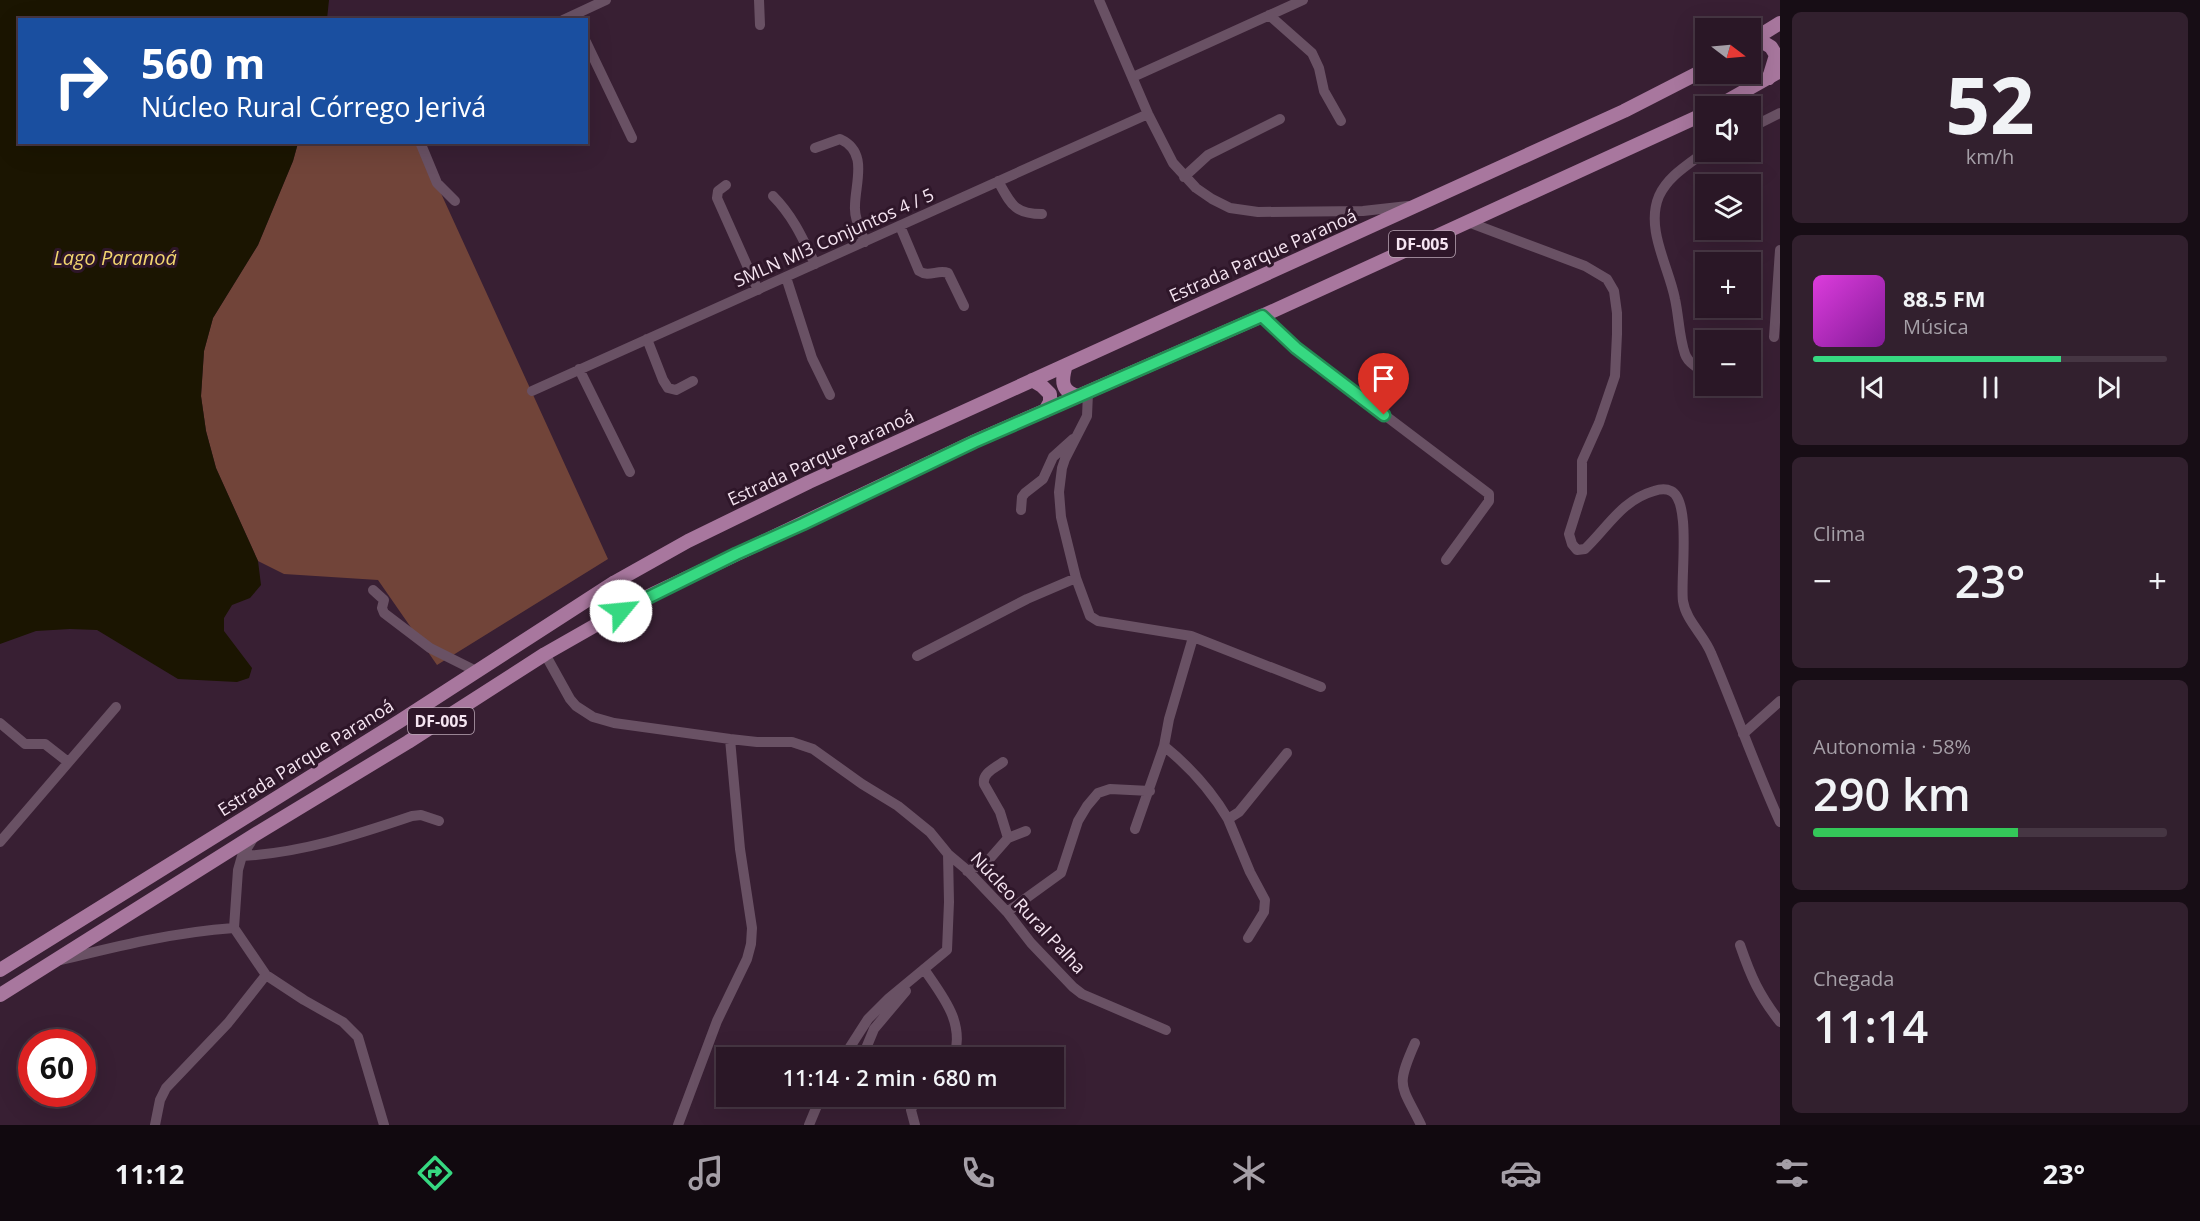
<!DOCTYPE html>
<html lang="pt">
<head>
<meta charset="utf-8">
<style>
	body { margin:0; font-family:"Open Sans",sans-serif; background:#32202e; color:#f1f3f6; height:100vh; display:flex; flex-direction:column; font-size:22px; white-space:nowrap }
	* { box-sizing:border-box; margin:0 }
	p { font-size:20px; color:#a59fa7 }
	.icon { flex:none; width:33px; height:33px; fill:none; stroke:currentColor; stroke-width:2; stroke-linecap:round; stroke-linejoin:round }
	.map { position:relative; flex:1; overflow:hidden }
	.sheet { display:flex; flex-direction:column; gap:12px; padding:12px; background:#170d15; width:420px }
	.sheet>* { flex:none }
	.banner { position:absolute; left:18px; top:18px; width:570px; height:126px; border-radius:0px; box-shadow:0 6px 24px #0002,0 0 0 2px #463643; background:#1a4fa0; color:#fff; overflow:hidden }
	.needle { width:39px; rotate:106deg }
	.controls { position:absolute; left:1695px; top:18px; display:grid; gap:12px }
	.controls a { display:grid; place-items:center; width:66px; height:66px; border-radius:0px; background:#2a1726; box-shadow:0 6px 24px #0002,0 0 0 2px #463643; font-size:30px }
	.speed { position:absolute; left:18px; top:1029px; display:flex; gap:12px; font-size:30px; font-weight:700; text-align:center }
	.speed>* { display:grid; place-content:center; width:78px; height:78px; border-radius:50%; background:#2a1726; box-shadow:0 6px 24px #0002,0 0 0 2px #463643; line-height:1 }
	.speed .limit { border:9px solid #d22; background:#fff; color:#111 }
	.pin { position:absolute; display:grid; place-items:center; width:51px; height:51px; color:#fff; margin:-62px -26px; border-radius:50% 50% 50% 0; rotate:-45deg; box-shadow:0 0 6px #0007 }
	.pin .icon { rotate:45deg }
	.me { position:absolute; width:66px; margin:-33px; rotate:62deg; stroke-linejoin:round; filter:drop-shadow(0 0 4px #0008) }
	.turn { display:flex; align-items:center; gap:21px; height:126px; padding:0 24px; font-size:27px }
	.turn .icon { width:78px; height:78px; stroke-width:2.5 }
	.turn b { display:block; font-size:42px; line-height:51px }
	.big { font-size:45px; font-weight:600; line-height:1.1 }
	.sheet .widget { flex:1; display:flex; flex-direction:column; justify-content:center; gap:9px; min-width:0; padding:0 21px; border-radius:9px; background:#32202e }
	.sheet .dial { align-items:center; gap:0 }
	.dial b { font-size:78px; line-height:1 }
	.song { display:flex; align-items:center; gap:18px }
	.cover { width:72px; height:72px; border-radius:9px; background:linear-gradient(135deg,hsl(300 70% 55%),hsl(290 70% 35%)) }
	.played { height:6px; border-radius:3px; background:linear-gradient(90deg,#36d881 70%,#463643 70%) }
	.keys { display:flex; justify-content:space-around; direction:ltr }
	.heat { display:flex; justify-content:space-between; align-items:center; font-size:33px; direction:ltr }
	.charge { height:9px; border-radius:4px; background:linear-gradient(90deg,#34c759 58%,#463643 0) }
	.trip { position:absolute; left:716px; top:1047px; width:348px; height:60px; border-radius:0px; background:#2a1726; box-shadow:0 6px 24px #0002,0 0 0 2px #463643; font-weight:600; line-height:60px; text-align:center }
	.menu { display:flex; height:96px; justify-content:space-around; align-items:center; background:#11090f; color:#a59fa7 }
	.menu .icon { width:42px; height:42px }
	.menu .current { color:#36d881 }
	.menu b { font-size:27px; color:#f1f3f6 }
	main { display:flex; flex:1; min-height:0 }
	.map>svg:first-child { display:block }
	.green { fill:#714439 }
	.water { fill:#1b1501 }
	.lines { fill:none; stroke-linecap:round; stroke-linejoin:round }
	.minor { stroke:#695164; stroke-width:10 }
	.major { stroke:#a8779e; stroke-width:14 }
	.route-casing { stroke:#238c54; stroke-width:15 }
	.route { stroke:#36d881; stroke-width:10 }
	.labels { text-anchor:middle; stroke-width:6; stroke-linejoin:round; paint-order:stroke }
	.shield { fill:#2e1629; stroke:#b9a6b5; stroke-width:1.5 }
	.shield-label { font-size:16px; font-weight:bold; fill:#f5e4f1 }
	.street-label { font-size:18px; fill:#f5e4f1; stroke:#2e1629 }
	.water-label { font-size:20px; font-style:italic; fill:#f2d56f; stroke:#2e1629 }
</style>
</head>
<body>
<main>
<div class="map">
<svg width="1780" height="1125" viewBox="0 0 1780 1125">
	<rect width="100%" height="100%" fill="#381f33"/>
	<path class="green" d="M298 143H418L608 559 437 665 378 580 284 574 258 561 216 468 206 431 201 396 204 351 213 318 258 245 293 161Z"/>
	<path class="water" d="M0 0H329L327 19 20 20V142L298 143 293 161 258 245 213 318 204 351 201 396 206 431 216 468 258 561 261 585 250 598 232 605 224 618V631L252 668 249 678 237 682 178 679 97 630 70 629 36 631 0 644Z"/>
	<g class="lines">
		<path class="minor" d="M759 0 760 25
			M1099 0 1148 114 1173 163 1196 188 1212 199 1230 208 1258 212 1363 211 1408 206
			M1269 15 1312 53 1319 68 1324 91 1341 121
			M563 20 606 0
			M586 42 632 138
			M1133 77 1303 0
			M1750 128 1780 113
			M420 142 437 183 455 201
			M815 148 840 139C869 152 855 183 855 206 854 219 861 231 865 242
			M1706 151C1689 164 1668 176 1659 196 1645 229 1669 267 1675 299 1679 317 1679 337 1685 354 1688 363 1698 368 1706 372
			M1184 177 1208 155 1280 119
			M998 181C1011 204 1014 214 1042 214
			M726 185 718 191 717 198 758 290
			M773 196C793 216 803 239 815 264
			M1468 222 1585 266 1607 279 1614 291 1617 313V334L1615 376 1599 423 1582 461V493L1569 534 1572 544 1577 550 1585 549C1608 527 1622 500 1654 491 1660 489 1665 488 1671 491 1692 501 1680 580 1683 601 1686 621 1704 635 1711 653 1735 709 1755 767 1780 822
			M900 226 919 271C929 278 938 269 948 273L964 306
			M786 277 812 358 830 395
			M1262 316 1296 348 1489 494V501L1446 560
			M1774 337 1780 250
			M647 339 663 380 668 388 676 390 693 381
			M579 369 630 472
			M532 391 1148 114
			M1088 393 1087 416 1065 459 1062 468 1059 492 1061 517 1076 578 1090 616 1098 621 1191 636 1192 641 1169 719 1164 746C1190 767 1211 790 1228 819L1239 812 1287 753
			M1021 510 1022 497 1025 493 1043 479 1053 457 1073 439
			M373 590 384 600 382 608 384 613 430 648 476 671
			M1191 636 1321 687
			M545 654 570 699 576 706 593 717 614 723 730 739 757 742H792L813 749 862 784 898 806 930 832 948 854 967 870 1007 912 1031 943 1073 987 1082 994 1166 1030
			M917 656 1027 599 1076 578
			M0 723 25 744H45L68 762
			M1743 734 1780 701
			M1228 819 1250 872 1265 900 1264 912 1248 938
			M1135 829 1164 746
			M254 837 242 856 238 870 234 928 266 975 304 1000 343 1022 358 1037 384 1125
			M1008 838 1026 831
			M0 842 116 707
			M242 856C301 853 356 835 412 816L421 815 439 821
			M967 871 986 863 1008 838 1000 812 984 784C982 773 995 768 1003 762
			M1007 912 1061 873 1078 821 1087 806 1098 793 1110 789 1150 791
			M1740 945C1751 977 1759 995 1780 1022
			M61 960C118 946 175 932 234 928
			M924 969C943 997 965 1022 954 1058
			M1415 1043C1395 1088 1401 1084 1421 1125
			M843 1058 868 1019 889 998 947 950 949 902 948 854
			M862 1058 874 1029 906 991
			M155 1125 160 1100 166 1088 228 1023 266 975
			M678 1125 717 1021 747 959 751 944 752 928 740 849 730 739
			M809 1125 821 1096
			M915 1125 911 1110 917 1096"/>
		<path class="major" d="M1756 38 1771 47 1776 55 1769 78
			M1751 41 1780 23
			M1718 106 1780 71
			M1066 365C1061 381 1061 392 1079 396
			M1032 380 1042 386 1050 394V402L1045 411
			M0 970 400 721 615 582 688 541 809 482 1624 111 1706 69
			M0 995 256 834 408 742 545 654 638 601 973 442 1262 316 1706 113"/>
	</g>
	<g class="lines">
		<g class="route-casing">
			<path id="route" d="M621 611 736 554 803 524 974 442 1262 316 1296 348 1384 415"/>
		</g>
		<use href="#route" class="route"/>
	</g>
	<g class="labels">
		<g class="shield">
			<rect x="1389" y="231" width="66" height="26" rx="4.5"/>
			<rect x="408" y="708" width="66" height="26" rx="4.5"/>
		</g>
		<g class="shield-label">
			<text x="1422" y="250">DF-005</text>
			<text x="441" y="727">DF-005</text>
		</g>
		<g class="street-label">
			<text transform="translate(834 238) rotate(-24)" y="6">SMLN MI3 Conjuntos 4 / 5</text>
			<text transform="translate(1263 256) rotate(-24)" y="6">Estrada Parque Paranoá</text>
			<text transform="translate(821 458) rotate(-25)" y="6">Estrada Parque Paranoá</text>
			<text transform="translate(306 758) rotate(-32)" y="6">Estrada Parque Paranoá</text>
			<text transform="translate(1028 913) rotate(47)" y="6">Núcleo Rural Palha</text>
		</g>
		<g class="water-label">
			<text x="115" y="265">Lago Paranoá</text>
		</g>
	</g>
</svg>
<div class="controls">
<a><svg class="needle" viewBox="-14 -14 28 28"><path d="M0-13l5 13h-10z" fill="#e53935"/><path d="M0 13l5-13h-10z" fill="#a59fa7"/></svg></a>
<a><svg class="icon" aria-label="sound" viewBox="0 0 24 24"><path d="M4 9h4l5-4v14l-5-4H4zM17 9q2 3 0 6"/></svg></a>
<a><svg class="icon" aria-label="layers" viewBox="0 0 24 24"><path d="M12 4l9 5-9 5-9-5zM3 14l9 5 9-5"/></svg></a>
<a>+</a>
<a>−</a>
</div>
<div class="speed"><div class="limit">60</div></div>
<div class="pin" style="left:1384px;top:415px;background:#d93025"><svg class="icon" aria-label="arrive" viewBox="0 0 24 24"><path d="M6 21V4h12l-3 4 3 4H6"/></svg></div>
<svg class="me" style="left:621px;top:611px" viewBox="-20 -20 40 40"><circle r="19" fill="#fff"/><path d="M0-13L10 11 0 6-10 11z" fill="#36d881"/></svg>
<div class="trip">11:14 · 2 min · 680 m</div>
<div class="banner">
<div class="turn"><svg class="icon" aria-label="right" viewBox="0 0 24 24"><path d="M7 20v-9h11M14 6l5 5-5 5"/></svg><div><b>560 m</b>Núcleo Rural Córrego Jerivá</div></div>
</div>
</div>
<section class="sheet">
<div class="widget dial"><b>52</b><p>km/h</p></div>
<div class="widget">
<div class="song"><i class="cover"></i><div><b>88.5 FM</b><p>Música</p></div></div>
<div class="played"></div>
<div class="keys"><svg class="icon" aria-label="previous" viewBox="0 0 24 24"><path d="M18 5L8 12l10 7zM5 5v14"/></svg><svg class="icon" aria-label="pause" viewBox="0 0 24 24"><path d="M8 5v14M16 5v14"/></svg><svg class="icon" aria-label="next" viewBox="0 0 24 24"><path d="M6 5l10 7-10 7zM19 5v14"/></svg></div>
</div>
<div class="widget"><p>Clima</p>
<div class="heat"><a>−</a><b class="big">23°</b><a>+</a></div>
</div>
<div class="widget"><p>Autonomia · 58%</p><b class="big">290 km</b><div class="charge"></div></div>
<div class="widget"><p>Chegada</p><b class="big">11:14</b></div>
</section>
</main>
<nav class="menu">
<b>11:12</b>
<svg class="icon current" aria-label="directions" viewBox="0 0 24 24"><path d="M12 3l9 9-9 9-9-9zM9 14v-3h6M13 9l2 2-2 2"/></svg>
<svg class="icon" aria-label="music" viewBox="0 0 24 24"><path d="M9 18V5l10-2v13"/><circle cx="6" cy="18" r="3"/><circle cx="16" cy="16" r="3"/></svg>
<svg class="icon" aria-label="phone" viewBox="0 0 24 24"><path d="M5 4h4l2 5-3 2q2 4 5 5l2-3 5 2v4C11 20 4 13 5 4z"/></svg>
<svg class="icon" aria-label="climate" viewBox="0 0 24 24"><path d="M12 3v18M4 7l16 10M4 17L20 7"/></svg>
<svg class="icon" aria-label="car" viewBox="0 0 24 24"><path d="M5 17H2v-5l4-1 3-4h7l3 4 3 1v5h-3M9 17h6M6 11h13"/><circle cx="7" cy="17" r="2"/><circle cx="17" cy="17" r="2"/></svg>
<svg class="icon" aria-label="filters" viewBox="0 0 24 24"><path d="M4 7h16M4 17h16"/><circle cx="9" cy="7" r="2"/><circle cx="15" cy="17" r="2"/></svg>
<b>23°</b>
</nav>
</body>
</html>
